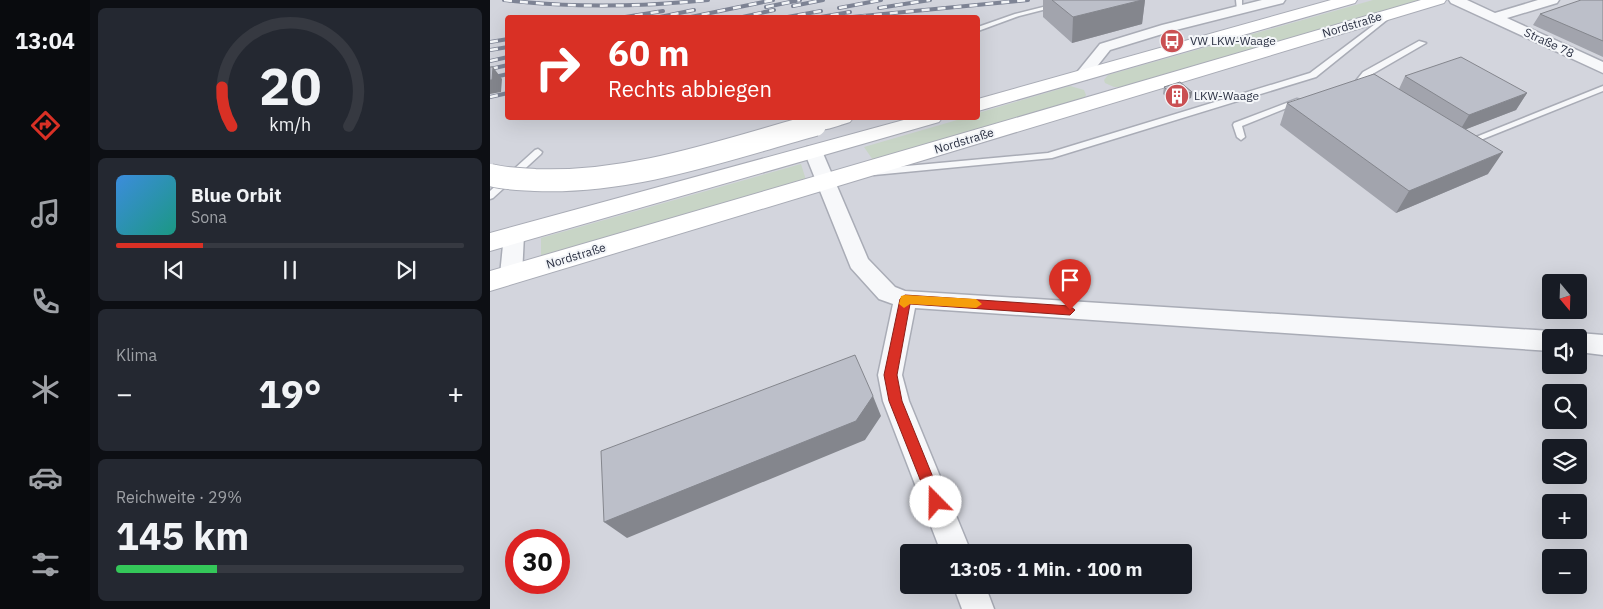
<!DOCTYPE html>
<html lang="de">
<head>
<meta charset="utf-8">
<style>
	body { margin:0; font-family:"IBM Plex Sans",sans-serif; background:#242831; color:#f1f3f6; height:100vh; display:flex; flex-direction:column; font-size:19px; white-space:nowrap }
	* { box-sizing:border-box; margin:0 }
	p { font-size:16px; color:#9ea1a6 }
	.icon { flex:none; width:28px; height:28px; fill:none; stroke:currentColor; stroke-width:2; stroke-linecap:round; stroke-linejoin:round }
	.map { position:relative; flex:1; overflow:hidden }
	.panel { display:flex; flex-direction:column; gap:8px; padding:8px; background:#0d0f14; width:400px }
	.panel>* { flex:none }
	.top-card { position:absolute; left:15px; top:15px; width:475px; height:105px; border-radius:5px; box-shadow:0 5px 20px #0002; background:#d93025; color:#fff; overflow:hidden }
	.needle { width:32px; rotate:161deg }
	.tools { position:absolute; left:1052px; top:274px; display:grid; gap:10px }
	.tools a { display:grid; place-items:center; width:45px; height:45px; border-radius:5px; background:#171b24; box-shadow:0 5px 20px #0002; font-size:25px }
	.speed { position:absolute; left:15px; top:529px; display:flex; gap:10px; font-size:25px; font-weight:700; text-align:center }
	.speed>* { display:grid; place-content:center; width:65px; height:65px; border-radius:50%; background:#171b24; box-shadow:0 5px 20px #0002; line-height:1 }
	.speed .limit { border:8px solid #d22; background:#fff; color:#111 }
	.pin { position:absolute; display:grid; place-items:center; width:42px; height:42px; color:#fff; margin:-51px -21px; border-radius:50% 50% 50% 0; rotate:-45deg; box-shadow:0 0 5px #0007 }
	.pin .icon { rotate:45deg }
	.me { position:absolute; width:55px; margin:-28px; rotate:338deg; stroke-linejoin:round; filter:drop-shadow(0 0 4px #0008) }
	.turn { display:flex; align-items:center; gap:18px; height:105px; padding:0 20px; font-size:22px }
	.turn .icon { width:65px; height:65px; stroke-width:2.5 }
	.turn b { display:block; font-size:35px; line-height:42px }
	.big { font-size:38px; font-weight:700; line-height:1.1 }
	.panel .widget { flex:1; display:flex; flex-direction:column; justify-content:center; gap:8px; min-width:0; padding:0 18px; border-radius:8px; background:#242831 }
	.panel .dial { align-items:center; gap:0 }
	.dial svg { height:130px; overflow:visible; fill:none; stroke:#363941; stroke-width:7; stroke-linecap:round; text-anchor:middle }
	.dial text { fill:#f1f3f6; stroke:none }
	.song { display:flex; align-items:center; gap:15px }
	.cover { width:60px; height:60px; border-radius:8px; background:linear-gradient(135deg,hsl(210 70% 55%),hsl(170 70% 35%)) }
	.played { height:5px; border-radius:2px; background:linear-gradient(90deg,#d93025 25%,#363941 25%) }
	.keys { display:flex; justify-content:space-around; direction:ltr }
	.heat { display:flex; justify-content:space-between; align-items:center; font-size:28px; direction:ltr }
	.charge { height:8px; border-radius:4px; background:linear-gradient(90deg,#34c759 29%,#363941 0) }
	.trip { position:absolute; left:410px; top:544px; width:292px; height:50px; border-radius:5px; background:#171b24; box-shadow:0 5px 20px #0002; font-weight:700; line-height:50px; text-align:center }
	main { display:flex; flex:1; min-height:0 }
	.menu { display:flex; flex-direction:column; width:90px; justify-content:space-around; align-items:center; background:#090b0e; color:#9ea1a6 }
	.menu .icon { width:35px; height:35px }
	.menu .selected { color:#d93025 }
	.menu b { font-size:22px; color:#f1f3f6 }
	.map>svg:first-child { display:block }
	.built { fill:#d3d5dd; fill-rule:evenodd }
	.green { fill:#c8d5c6 }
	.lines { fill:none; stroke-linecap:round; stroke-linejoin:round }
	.lane-casing { stroke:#a9acb6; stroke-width:3 }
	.street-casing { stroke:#a9acb6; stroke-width:3 }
	.secondary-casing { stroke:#a9acb6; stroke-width:2 }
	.lane { fill:#f7f8fa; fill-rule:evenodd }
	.street { fill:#f7f8fa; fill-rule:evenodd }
	.secondary { fill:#fff; fill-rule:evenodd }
	.rail-casing { stroke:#7e8495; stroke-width:4 }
	.rail { stroke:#f4f6f9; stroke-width:2.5; stroke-dasharray:8; stroke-linecap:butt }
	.secondary-bridge-casing { stroke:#a9acb6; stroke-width:24; stroke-linecap:butt }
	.secondary-bridge { stroke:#fff; stroke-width:22 }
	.wall { fill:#a2a4ad }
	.shaded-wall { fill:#84868d }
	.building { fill:#bcbfc9; stroke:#84868d }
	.route { fill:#d93025; stroke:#8d1f18 }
	.slow { fill:#f59e0b }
	.labels { text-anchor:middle; stroke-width:4; stroke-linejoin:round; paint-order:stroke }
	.far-street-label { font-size:12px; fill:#2c3244; stroke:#f4f6f9 }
	.far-poi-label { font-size:12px; fill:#2c3244; stroke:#f4f6f9; text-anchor:start }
</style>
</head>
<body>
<main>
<nav class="menu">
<b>13:04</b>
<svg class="icon selected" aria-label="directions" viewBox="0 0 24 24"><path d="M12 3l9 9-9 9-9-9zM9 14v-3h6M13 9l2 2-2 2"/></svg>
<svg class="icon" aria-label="music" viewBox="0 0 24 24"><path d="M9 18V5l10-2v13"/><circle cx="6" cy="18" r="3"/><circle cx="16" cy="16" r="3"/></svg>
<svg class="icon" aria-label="phone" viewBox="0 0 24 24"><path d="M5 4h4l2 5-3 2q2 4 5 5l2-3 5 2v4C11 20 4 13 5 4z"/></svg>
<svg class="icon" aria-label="climate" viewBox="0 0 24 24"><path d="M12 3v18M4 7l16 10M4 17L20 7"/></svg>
<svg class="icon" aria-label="car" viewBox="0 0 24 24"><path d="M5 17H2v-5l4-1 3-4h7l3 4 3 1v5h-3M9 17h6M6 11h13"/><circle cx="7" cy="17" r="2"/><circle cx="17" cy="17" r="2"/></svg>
<svg class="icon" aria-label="filters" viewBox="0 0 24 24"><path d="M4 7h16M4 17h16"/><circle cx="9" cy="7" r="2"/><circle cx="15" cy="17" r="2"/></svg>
</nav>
<section class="panel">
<div class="widget dial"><svg viewBox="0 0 100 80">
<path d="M14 69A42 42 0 1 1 86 69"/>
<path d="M14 69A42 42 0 0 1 8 45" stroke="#d93025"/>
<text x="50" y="56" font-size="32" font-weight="700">20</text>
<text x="50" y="72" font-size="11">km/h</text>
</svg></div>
<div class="widget">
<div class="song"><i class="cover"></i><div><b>Blue Orbit</b><p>Sona</p></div></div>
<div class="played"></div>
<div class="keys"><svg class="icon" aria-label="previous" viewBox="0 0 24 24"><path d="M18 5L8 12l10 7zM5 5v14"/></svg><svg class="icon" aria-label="pause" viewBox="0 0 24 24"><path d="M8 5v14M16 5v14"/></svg><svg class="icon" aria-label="next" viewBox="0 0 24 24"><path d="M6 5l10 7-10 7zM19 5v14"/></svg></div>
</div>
<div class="widget"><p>Klima</p>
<div class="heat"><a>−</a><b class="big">19°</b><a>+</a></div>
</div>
<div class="widget"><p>Reichweite · 29%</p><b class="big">145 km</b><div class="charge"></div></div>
</section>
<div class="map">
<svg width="1113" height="609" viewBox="0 0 1113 609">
	<rect width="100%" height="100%" fill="#e4e6ec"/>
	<path class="built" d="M0 0H1113V609H0ZM18 18H488V118H18ZM1061 282H1089V310H1061ZM1061 338H1089V365H1061ZM1061 392H1089V420H1061ZM1061 448H1089V475H1061ZM1061 502H1089V530H1061ZM26 540H69V582H26ZM419 552H694V585H419ZM1061 558H1089V585H1061Z"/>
	<path class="green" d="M883 0H931L634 87H624L615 83 614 80 618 75Z
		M580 86 594 90 596 95 594 99 383 160 374 147 474 118H488V113Z
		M311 164 316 180 51 258V238Z"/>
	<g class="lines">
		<g class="lane-casing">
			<path id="lane" d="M581 0H592L529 16 488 31V27L525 14Z
				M746 0H752V11L747 10Z
				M901 12 904 14 903 15 826 77 562 158 384 175 379 172 384 169 558 153 820 73Z
				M929 41 936 43 879 76 873 82 880 88 879 90H873L865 82 873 72Z
				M1113 86V91L978 145 975 146 971 143Z
				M807 99 814 101 752 126 755 137 751 140 747 137 743 125 744 123Z
				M48 149 52 152 51 154 3 198 0 199V191L45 150Z"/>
		</g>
		<g class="street-casing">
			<path id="street" d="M772 0H795L793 3 682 31 620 50 597 79H587L584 76 610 44 672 25Z
				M959 0H977L1005 13 1048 0H1069L1067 3 1017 18 1113 62V73L961 3Z
				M323 146 329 147 332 151 378 259 405 287 415 291 1061 331 1069 334 1071 338H1061V351L425 308 412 375 419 401 481 552H451L393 401 388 375 403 304 389 299 361 268 314 151 317 147Z
				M24 228 31 230 34 235 32 275 29 281 21 283 13 281 10 275 14 235 17 230Z
				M1089 333 1113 335V355L1089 352V338H1080Z
				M463 585H495L504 609H472Z"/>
		</g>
		<g class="secondary-casing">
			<path id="secondary" d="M841 0H867L865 3 488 111V99Z
				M931 0H956L954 3 0 291V271Z
				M330 118H363L360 122C347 126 331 133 318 129L315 125 318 121Z
				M421 118H452L449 122 0 251V233Z"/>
		</g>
		<use href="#lane" class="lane"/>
		<use href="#street" class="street"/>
		<use href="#secondary" class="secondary"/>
		<g class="rail-casing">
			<path id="rail" d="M14 0C82 8 150 7 218 0
				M303 6 333 0
				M276 7 310 0
				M349 8 391 0
				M389 8 440 0
				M129 18 173 11
				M165 18 204 10
				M196 18 283 0
				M248 18 284 10
				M292 18 331 11
				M325 18 360 12
				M352 18 538 0
				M0 42 18 39
				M0 50 18 47
				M0 61 18 57
				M0 69 18 65
				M0 78 18 74
				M0 97 18 93"/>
		</g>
		<use href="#rail" class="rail"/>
		<g class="secondary-bridge-casing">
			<path id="secondary-bridge" d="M0 175C15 179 30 179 45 180 141 184 234 150 325 125"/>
		</g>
		<use href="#secondary-bridge" class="secondary-bridge"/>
	</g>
	<path class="wall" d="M553 0H655L652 24 582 43 553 17Z
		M1113 0V57L1043 25 1050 14Z
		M915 76 1037 93 1026 110 976 129 998 174 906 213 790 125 797 103 909 89Z
		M674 87 702 92 701 98 684 103 673 94Z"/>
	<path class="shaded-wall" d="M652 0H655L652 24 582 43 583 17Z
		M3 67 12 79 11 92 0 94V80Z
		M702 92 701 98 684 103 685 97Z
		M1037 93 1026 110 969 132 979 115Z
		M1013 152 998 174 906 213 919 191Z
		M383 396 391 416 375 440 137 538 114 522Z"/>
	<path class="building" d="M562 0H652L583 17Z
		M1091 0H1113V41L1050 14Z
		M971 57 1037 93 979 115 915 76Z
		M0 67H3L2 80H0Z
		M884 74 1013 152 919 191 797 103Z
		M690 82 702 92 685 97 674 87Z
		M365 355 383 396 366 421 114 522 111 451Z"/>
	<path class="route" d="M415 295 580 306 585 310 580 315 420 304 407 375 412 401 453 502 451 507 446 509 441 507 399 401 394 375 410 299Z"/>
	<path class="slow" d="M415 295 486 299 492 304 486 308 420 304 414 308 409 304 411 296Z"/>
	<defs>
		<g id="bus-disc" transform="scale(1.25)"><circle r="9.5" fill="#ca5053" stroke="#f4f6f9"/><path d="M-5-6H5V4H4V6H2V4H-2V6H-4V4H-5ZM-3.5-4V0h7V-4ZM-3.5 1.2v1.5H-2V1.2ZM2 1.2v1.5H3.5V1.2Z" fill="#fff"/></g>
		<g id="building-disc" transform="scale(1.25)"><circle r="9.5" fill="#ca5053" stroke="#f4f6f9"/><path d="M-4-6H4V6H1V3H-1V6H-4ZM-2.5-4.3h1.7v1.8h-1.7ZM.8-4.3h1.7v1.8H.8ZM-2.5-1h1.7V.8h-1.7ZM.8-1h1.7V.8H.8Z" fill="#fff"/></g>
	</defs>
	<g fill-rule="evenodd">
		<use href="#bus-disc" x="682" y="41"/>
		<use href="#building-disc" x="687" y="96"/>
	</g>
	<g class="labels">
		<g class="far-street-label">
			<text transform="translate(862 25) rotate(-17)" y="4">Nordstraße</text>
			<text transform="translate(1059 43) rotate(25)" y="4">Straße 78</text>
			<text transform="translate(474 141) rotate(-17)" y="4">Nordstraße</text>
			<text transform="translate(86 256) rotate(-17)" y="4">Nordstraße</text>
		</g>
		<g class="far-poi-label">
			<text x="700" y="45">VW LKW-Waage</text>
			<text x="704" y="100">LKW-Waage</text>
		</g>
	</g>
</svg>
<div class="tools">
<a><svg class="needle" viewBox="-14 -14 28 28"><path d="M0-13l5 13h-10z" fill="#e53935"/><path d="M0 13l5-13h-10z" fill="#9ea1a6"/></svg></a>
<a><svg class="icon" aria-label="sound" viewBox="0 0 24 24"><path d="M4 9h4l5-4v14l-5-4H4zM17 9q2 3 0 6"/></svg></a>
<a><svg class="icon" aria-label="search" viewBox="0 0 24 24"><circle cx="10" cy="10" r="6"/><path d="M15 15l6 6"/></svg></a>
<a><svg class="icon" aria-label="layers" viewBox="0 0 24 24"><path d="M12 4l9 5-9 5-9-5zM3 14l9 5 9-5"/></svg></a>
<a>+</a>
<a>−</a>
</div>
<div class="speed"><div class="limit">30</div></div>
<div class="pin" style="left:580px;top:310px;background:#d93025"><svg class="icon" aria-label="arrive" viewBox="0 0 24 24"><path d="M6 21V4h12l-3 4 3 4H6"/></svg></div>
<svg class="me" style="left:446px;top:502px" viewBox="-20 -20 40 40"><circle r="19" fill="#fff"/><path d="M0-13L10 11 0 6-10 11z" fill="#d93025"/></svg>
<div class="trip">13:05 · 1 Min. · 100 m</div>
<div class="top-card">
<div class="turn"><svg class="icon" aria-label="right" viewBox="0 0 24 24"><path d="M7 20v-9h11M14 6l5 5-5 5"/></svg><div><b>60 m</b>Rechts abbiegen</div></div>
</div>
</div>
</main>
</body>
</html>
